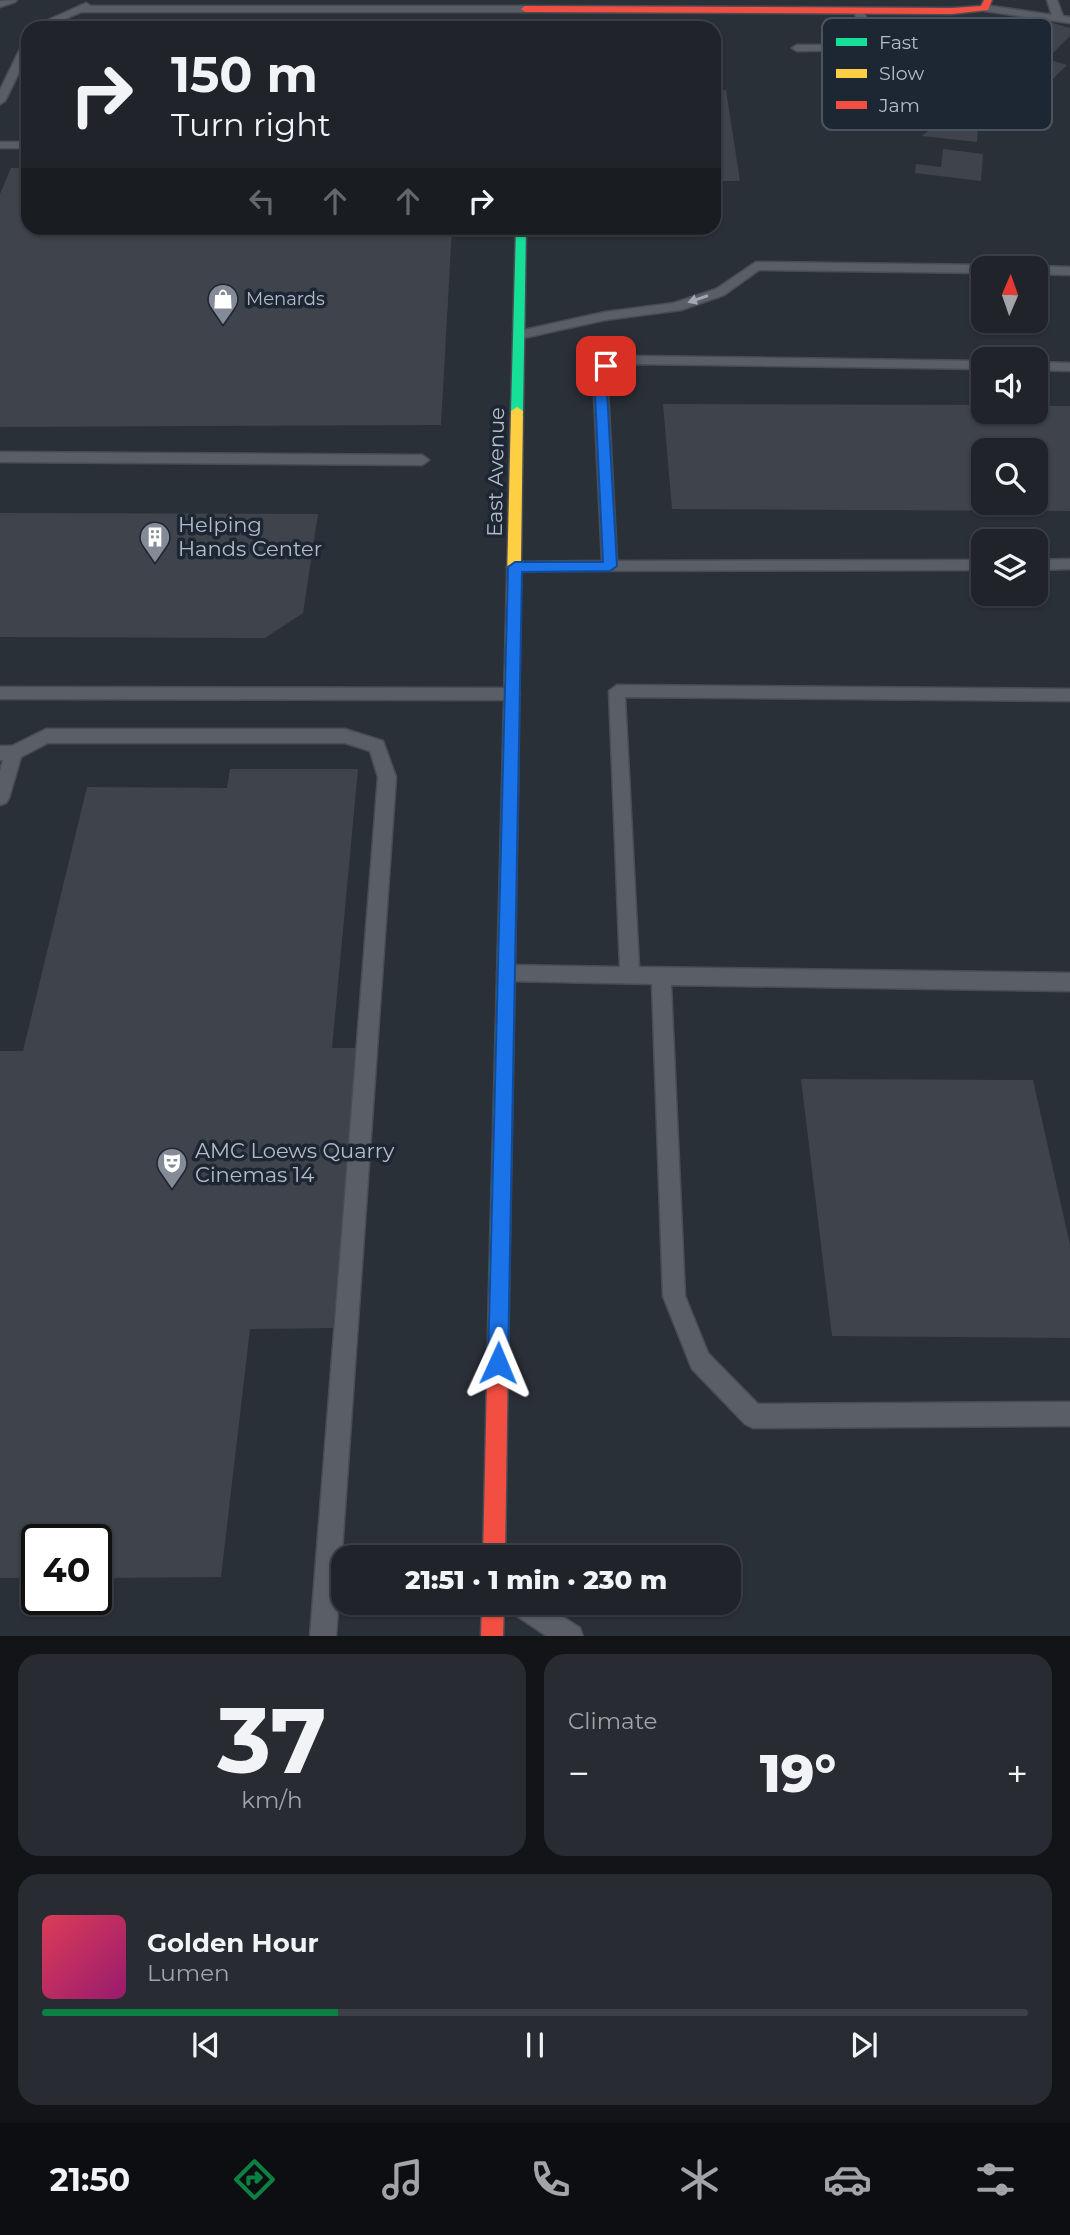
<!DOCTYPE html>
<html lang="en">
<head>
<meta charset="utf-8">
<style>
	body { margin:0; font-family:Montserrat,sans-serif; background:#282c32; color:#f1f3f6; height:100vh; display:flex; flex-direction:column; font-size:26px; white-space:nowrap }
	* { box-sizing:border-box; margin:0 }
	p { font-size:23px; color:#a2a4a8 }
	.icon { flex:none; width:38px; height:38px; fill:none; stroke:currentColor; stroke-width:2; stroke-linecap:round; stroke-linejoin:round }
	.map { position:relative; height:1636px; overflow:hidden }
	.drawer { display:flex; flex-direction:column; gap:18px; padding:18px; background:#121417; flex:1 }
	.drawer>* { flex:none }
	.banner { position:absolute; left:21px; top:21px; width:700px; height:214px; border-radius:21px; box-shadow:0 2px 5px #0004,0 0 0 2px #3d4147; background:#20242a; color:#f1f3f6; overflow:hidden }
	.needle { width:46px; rotate:2deg }
	.fabs { position:absolute; left:971px; top:256px; display:grid; gap:14px }
	.fabs a { display:grid; place-items:center; width:77px; height:77px; border-radius:14px; background:#20242a; box-shadow:0 2px 5px #0004,0 0 0 2px #3d4147; font-size:35px }
	.speed { position:absolute; left:21px; top:1524px; display:flex; gap:14px; font-size:35px; font-weight:700; text-align:center }
	.speed>* { display:grid; place-content:center; width:91px; height:91px; border-radius:50%; background:#20242a; box-shadow:0 2px 5px #0004,0 0 0 2px #3d4147; line-height:1 }
	.speed .limit { border:4px solid #111; border-radius:10px; background:#fff; color:#111 }
	.pin { position:absolute; display:grid; place-items:center; width:60px; height:60px; color:#fff; margin:-30px; border-radius:14px; box-shadow:0 4px 10px #0006 }
	.me { position:absolute; width:77px; margin:-38px; rotate:1deg; stroke-linejoin:round; filter:drop-shadow(0 0 5px #0008) }
	.turn { display:flex; align-items:center; gap:24px; height:147px; padding:0 35px; font-size:32px }
	.turn .icon { width:91px; height:91px; stroke-width:2.5 }
	.turn b { display:block; font-size:49px; line-height:60px }
	.lanes { display:flex; align-items:center; height:66px; padding:0 35px; background:#0003; justify-content:center; gap:35px; direction:ltr }
	.lanes .off { opacity:.35 }
	.big { font-size:52px; font-weight:800; line-height:1.1 }
	.drawer .tile { flex:1; display:flex; flex-direction:column; justify-content:center; gap:10px; min-width:0; padding:0 24px; border-radius:21px; background:#282c32 }
	.drawer .dial { align-items:center; gap:0 }
	.dial b { font-size:91px; line-height:1 }
	.song { display:flex; align-items:center; gap:21px }
	.cover { width:84px; height:84px; border-radius:10px; background:linear-gradient(135deg,hsl(350 70% 55%),hsl(320 70% 35%)) }
	.played { height:7px; border-radius:4px; background:linear-gradient(90deg,#0b8043 30%,#3d4147 30%) }
	.keys { display:flex; justify-content:space-around; direction:ltr }
	.heat { display:flex; justify-content:space-between; align-items:center; font-size:38px; direction:ltr }
	.drawer .tiles { flex:1; display:grid; gap:18px; grid-template-columns:1fr 1fr }
	.tile:last-child { grid-column:span 2 }
	.trip { position:absolute; left:331px; top:1545px; width:410px; height:70px; border-radius:21px; background:#20242a; box-shadow:0 2px 5px #0004,0 0 0 2px #3d4147; font-weight:800; line-height:70px; text-align:center }
	.menu { display:flex; height:112px; justify-content:space-around; align-items:center; background:#0d0e11; color:#a2a4a8 }
	.menu .icon { width:49px; height:49px }
	.menu .on { color:#0b8043 }
	.menu b { font-size:32px; color:#f1f3f6 }
	.map>svg:first-child { display:block }
	.building { fill:#3f444c; fill-rule:evenodd }
	.lines { fill:none; stroke-linecap:round; stroke-linejoin:round }
	.lane-casing { stroke:#484c55; stroke-width:3 }
	.fast-casing { stroke:#484c55; stroke-width:3 }
	.slow-casing { stroke:#484c55; stroke-width:3 }
	.jam-casing { stroke:#484c55; stroke-width:3 }
	.lane { fill:#5a5e66; fill-rule:evenodd }
	.fast { fill:#16e098; fill-rule:evenodd }
	.slow { fill:#ffcf43; fill-rule:evenodd }
	.jam { fill:#f24e42; fill-rule:evenodd }
	.oneway { fill:#a2a9b5 }
	.route { fill:#1a73e8; stroke:#114b97; stroke-width:2 }
	.labels { text-anchor:middle; stroke-width:7; stroke-linejoin:round; paint-order:stroke }
	.far-poi-label { font-size:18px; fill:#b4bcc9; stroke:#1d2633; text-anchor:start }
	.street-label { font-size:21px; fill:#b4bcc9; stroke:#1d2633 }
	.poi-label { font-size:21px; fill:#b4bcc9; stroke:#1d2633; text-anchor:start }
	.key { fill:#1d2633; stroke:#4a5360; stroke-width:2 }
	.key-label { font-size:19px; fill:#b4bcc9 }
</style>
</head>
<body>
<div class="map">
<svg width="1070" height="1637" viewBox="0 0 1070 1637">
	<rect width="100%" height="100%" fill="#2a3038"/>
	<path class="building" d="M1046 21 1070 28V36L1047 59 1067 65 1024 107 1050 116 1038 127 960 102Z
		M714 90H726L740 181H714Z
		M938 122 978 127 977 142 922 136Z
		M943 149 983 154 981 181 915 173 916 164 941 167Z
		M11 168H28V228H452L441 425 0 427V194Z
		M663 404 984 405V411H1036V406H1070V511L672 509ZM984 450H1036V502H984Z
		M0 513 318 514 303 613 265 638 0 637Z
		M230 769H358L332 1048H356L333 1328 250 1329 221 1577 96 1578V1540H37V1578H0V1051H23L87 787 227 788Z
		M801 1079 1033 1080 1070 1245V1338L832 1336Z"/>
	<g class="lines">
		<g class="lane-casing">
			<path id="lane" d="M17 0 15 2 0 7V1Z
				M1047 0H1057L1063 16 1070 17V23L985 11 980 8 985 5 1052 15Z
				M86 3 91 6H525L530 9 525 12H81L44 28H30Z
				M859 8 864 11 876 50 797 51 792 48 797 45H866L854 11Z
				M28 40V54L5 101 0 104V90L23 43Z
				M714 73 719 74V78L714 79Z
				M0 142H28V148H0Z
				M756 262 984 265 989 268H984V273L759 270 724 295 681 310 605 320 519 339 513 335 519 331 605 312 674 303 716 289Z
				M1036 266 1070 267V275L1036 274V268H1031Z
				M634 356 984 361V369L634 364 611 369 607 374 617 561 984 560V570L510 571 507 567 515 562 602 561 593 374 601 363Z
				M1036 362 1070 363V371L1036 370Z
				M0 452 422 455 429 460 422 465 0 462Z
				M1070 559V569L1036 570V560Z
				M617 685 1070 689V701L625 697 639 967 1070 973V991L671 985 685 1296 708 1353 758 1404 1070 1402V1426L753 1428 745 1424 692 1369 663 1296 652 984 506 981 499 979 497 973 499 967 506 965 620 967 609 691Z
				M0 687 512 688 520 694 512 700 0 699Z
				M46 729H345L383 741 396 777 336 1637H310L378 777 370 751 345 743H48L21 757 9 798 6 803 0 805V771L3 760H0V746H12Z
				M508 1603H542L580 1628 583 1637H548L511 1612Z"/>
		</g>
		<g class="fast-casing">
			<path id="fast" d="M516 228H526L523 411 517 415 511 411Z
				M510 783 515 785 518 789 509 1290 506 1297 499 1300 492 1297 489 1290 502 789 505 785Z"/>
		</g>
		<g class="slow-casing">
			<path id="slow" d="M517 407 523 411 518 789 515 793H505L502 789 511 411Z"/>
		</g>
		<g class="jam-casing">
			<path id="jam" d="M984 0H992L988 10 952 14 525 12 521 9 525 6 952 8 981 6Z
				M499 1280 506 1283 509 1290 505 1558H483L489 1290 492 1283Z
				M482 1603H504L503 1637H481Z"/>
		</g>
		<use href="#lane" class="lane"/>
		<use href="#fast" class="fast"/>
		<use href="#slow" class="slow"/>
		<use href="#jam" class="jam"/>
	</g>
	<defs><path id="oneway-solid" d="M-6-.8H1V-3.2L6.5 0L1 3.2V.8H-6Z" transform="scale(1.75)"/></defs>
	<use class="oneway" href="#oneway-solid" transform="translate(698 299) rotate(161)"/>
	<path class="route" d="M606 362 612 366 606 375 617 566 610 571 522 572 508 1363 505 1370 498 1373 491 1370 488 1363 508 567 515 562H603L594 374 602 363Z"/>
	<defs>
		<g id="shop-pin" transform="scale(1.575)"><path d="M0 17L-7.5 6A9.5 9.5 0 1 1 7.5 6Z" fill="#848b96" stroke="#1d2633"/><path d="M-5-2.5h2.3a2.7 3.5 0 0 1 5.4 0H5L5.5 6h-11ZM-1.5-2.5h3a1.5 2.3 0 0 0-3 0Z" fill="#fff"/></g>
		<g id="building-pin" transform="scale(1.575)"><path d="M0 17L-7.5 6A9.5 9.5 0 1 1 7.5 6Z" fill="#848b96" stroke="#1d2633"/><path d="M-4-6H4V6H1V3H-1V6H-4ZM-2.5-4.3h1.7v1.8h-1.7ZM.8-4.3h1.7v1.8H.8ZM-2.5-1h1.7V.8h-1.7ZM.8-1h1.7V.8H.8Z" fill="#fff"/></g>
		<g id="theatre-pin" transform="scale(1.575)"><path d="M0 17L-7.5 6A9.5 9.5 0 1 1 7.5 6Z" fill="#848b96" stroke="#1d2633"/><path d="M-5-5.5Q0-4 5-5.5V0Q5 5 0 6Q-5 5-5 0ZM-3.3-2.5H-1v1.5H-3.3ZM1-2.5H3.3v1.5H1ZM-2.8 1Q0 5.5 2.8 1Z" fill="#fff"/></g>
	</defs>
	<g fill-rule="evenodd">
		<use href="#shop-pin" x="223" y="299"/>
		<use href="#building-pin" x="155" y="537"/>
		<use href="#theatre-pin" x="172" y="1163"/>
	</g>
	<g class="labels">
		<g class="far-poi-label">
			<text x="246" y="305">Menards</text>
		</g>
		<g class="street-label">
			<text transform="translate(496 472) rotate(-89)" y="7">East Avenue</text>
		</g>
		<g class="poi-label">
			<text x="178" y="532">Helping<tspan x="178" dy="24">Hands Center</tspan></text>
			<text x="195" y="1158">AMC Loews Quarry<tspan x="195" dy="24">Cinemas 14</tspan></text>
		</g>
	</g>
	<rect x="822" y="18" width="230" height="112" rx="10" class="key"/>
	<rect x="836" y="38" width="31" height="8" fill="#16e098"/>
	<rect x="836" y="69" width="31" height="9" fill="#ffcf43"/>
	<rect x="836" y="101" width="31" height="8" fill="#f24e42"/>
	<g class="key-label">
		<text x="879" y="49">Fast</text>
		<text x="879" y="80">Slow</text>
		<text x="879" y="112">Jam</text>
	</g>
</svg>
<div class="fabs">
<a><svg class="needle" viewBox="-14 -14 28 28"><path d="M0-13l5 13h-10z" fill="#e53935"/><path d="M0 13l5-13h-10z" fill="#a2a4a8"/></svg></a>
<a><svg class="icon" aria-label="sound" viewBox="0 0 24 24"><path d="M4 9h4l5-4v14l-5-4H4zM17 9q2 3 0 6"/></svg></a>
<a><svg class="icon" aria-label="search" viewBox="0 0 24 24"><circle cx="10" cy="10" r="6"/><path d="M15 15l6 6"/></svg></a>
<a><svg class="icon" aria-label="layers" viewBox="0 0 24 24"><path d="M12 4l9 5-9 5-9-5zM3 14l9 5 9-5"/></svg></a>
</div>
<div class="speed"><div class="limit">40</div></div>
<div class="pin" style="left:606px;top:366px;background:#d93025"><svg class="icon" aria-label="arrive" viewBox="0 0 24 24"><path d="M6 21V4h12l-3 4 3 4H6"/></svg></div>
<svg class="me" style="left:498px;top:1363px" viewBox="-20 -20 40 40"><path d="M0-17L14 15 0 8-14 15z" fill="#1a73e8" stroke="#fff" stroke-width="4"/></svg>
<div class="trip">21:51 · 1 min · 230 m</div>
<div class="banner">
<div class="turn"><svg class="icon" aria-label="right" viewBox="0 0 24 24"><path d="M7 20v-9h11M14 6l5 5-5 5"/></svg><div><b>150 m</b>Turn right</div></div>
<div class="lanes"><svg class="icon off" aria-label="left" viewBox="0 0 24 24"><path d="M17 20v-9H6M10 6l-5 5 5 5"/></svg><svg class="icon off" aria-label="ahead" viewBox="0 0 24 24"><path d="M12 20V5M6 11l6-6 6 6"/></svg><svg class="icon off" aria-label="ahead" viewBox="0 0 24 24"><path d="M12 20V5M6 11l6-6 6 6"/></svg><svg class="icon" aria-label="right" viewBox="0 0 24 24"><path d="M7 20v-9h11M14 6l5 5-5 5"/></svg></div>
</div>
</div>
<section class="drawer">
<div class="tiles">
<div class="tile dial"><b>37</b><p>km/h</p></div>
<div class="tile"><p>Climate</p>
<div class="heat"><a>−</a><b class="big">19°</b><a>+</a></div>
</div>
<div class="tile">
<div class="song"><i class="cover"></i><div><b>Golden Hour</b><p>Lumen</p></div></div>
<div class="played"></div>
<div class="keys"><svg class="icon" aria-label="previous" viewBox="0 0 24 24"><path d="M18 5L8 12l10 7zM5 5v14"/></svg><svg class="icon" aria-label="pause" viewBox="0 0 24 24"><path d="M8 5v14M16 5v14"/></svg><svg class="icon" aria-label="next" viewBox="0 0 24 24"><path d="M6 5l10 7-10 7zM19 5v14"/></svg></div>
</div>
</div>
</section>
<nav class="menu">
<b>21:50</b>
<svg class="icon on" aria-label="directions" viewBox="0 0 24 24"><path d="M12 3l9 9-9 9-9-9zM9 14v-3h6M13 9l2 2-2 2"/></svg>
<svg class="icon" aria-label="music" viewBox="0 0 24 24"><path d="M9 18V5l10-2v13"/><circle cx="6" cy="18" r="3"/><circle cx="16" cy="16" r="3"/></svg>
<svg class="icon" aria-label="phone" viewBox="0 0 24 24"><path d="M5 4h4l2 5-3 2q2 4 5 5l2-3 5 2v4C11 20 4 13 5 4z"/></svg>
<svg class="icon" aria-label="climate" viewBox="0 0 24 24"><path d="M12 3v18M4 7l16 10M4 17L20 7"/></svg>
<svg class="icon" aria-label="car" viewBox="0 0 24 24"><path d="M5 17H2v-5l4-1 3-4h7l3 4 3 1v5h-3M9 17h6M6 11h13"/><circle cx="7" cy="17" r="2"/><circle cx="17" cy="17" r="2"/></svg>
<svg class="icon" aria-label="filters" viewBox="0 0 24 24"><path d="M4 7h16M4 17h16"/><circle cx="9" cy="7" r="2"/><circle cx="15" cy="17" r="2"/></svg>
</nav>
</body>
</html>
